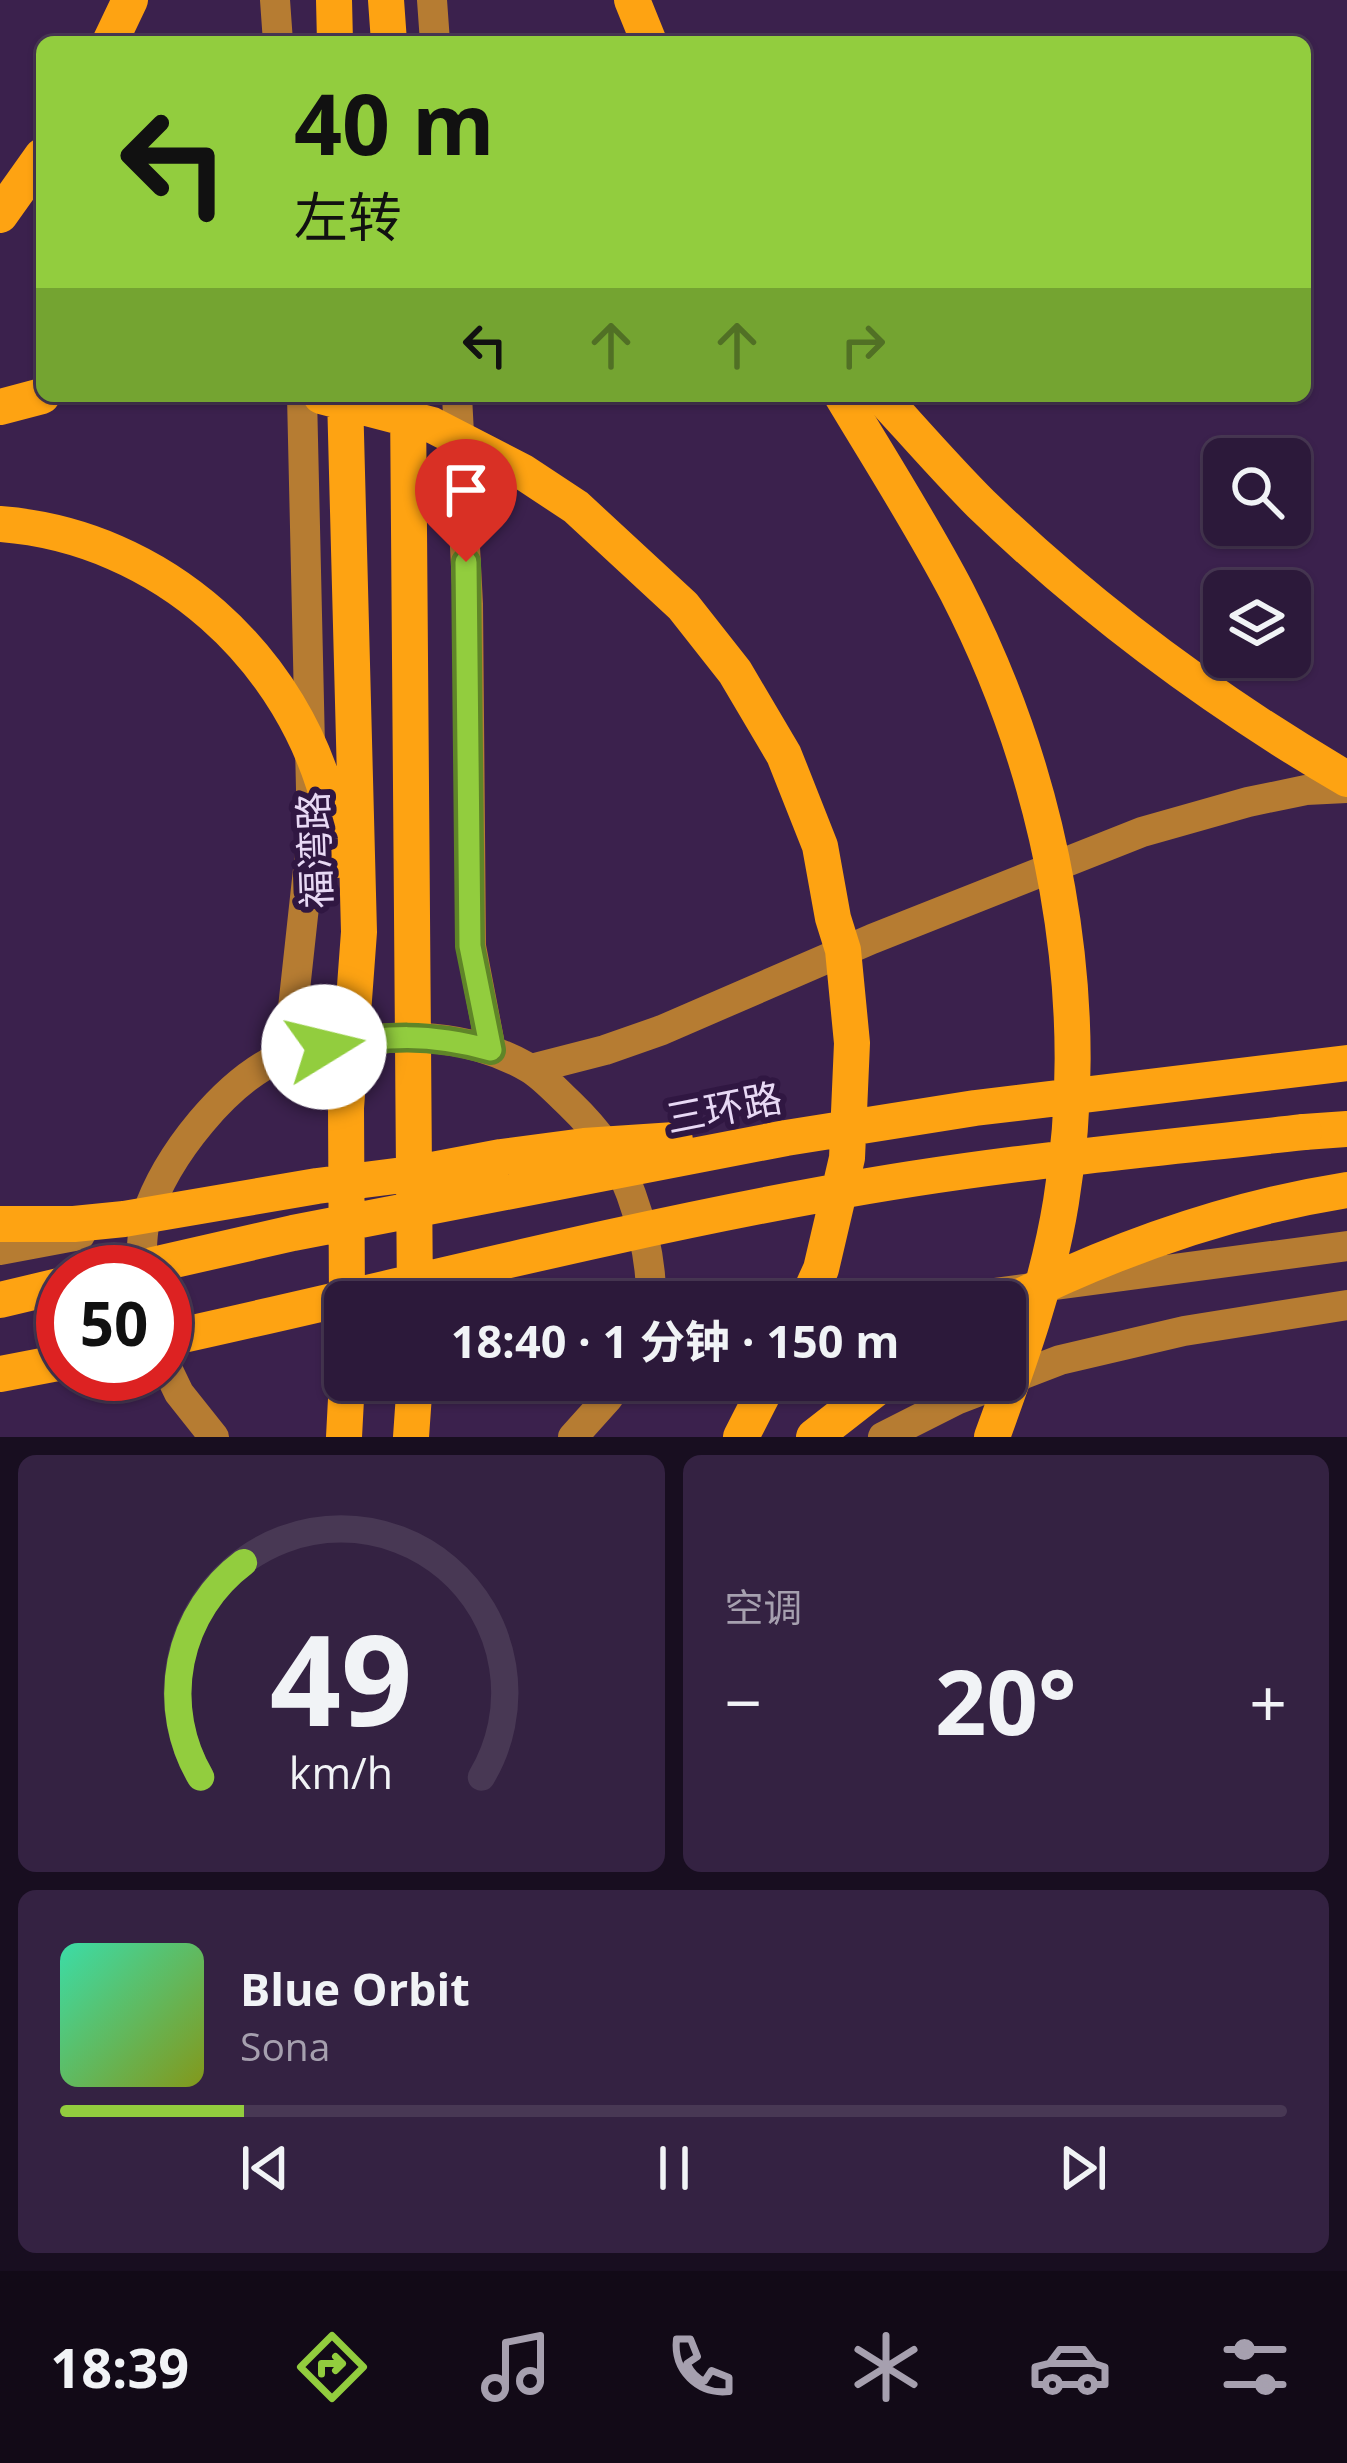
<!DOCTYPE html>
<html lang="zh">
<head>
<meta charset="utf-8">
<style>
	body { margin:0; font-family:"Open Sans","Noto Sans SC",sans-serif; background:#342242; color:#f1f3f6; height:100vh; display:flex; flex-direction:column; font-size:45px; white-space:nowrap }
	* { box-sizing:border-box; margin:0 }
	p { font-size:39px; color:#a6a0af }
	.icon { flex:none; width:66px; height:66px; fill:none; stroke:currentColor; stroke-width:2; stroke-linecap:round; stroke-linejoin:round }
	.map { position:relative; height:1437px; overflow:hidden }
	.side { display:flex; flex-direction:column; gap:18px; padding:18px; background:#180e20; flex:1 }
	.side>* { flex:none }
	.banner { position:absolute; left:36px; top:36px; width:1275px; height:366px; border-radius:18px; box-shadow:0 3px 9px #0004,0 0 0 3px #483854; background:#92cd3e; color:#111; overflow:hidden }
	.tools { position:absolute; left:1203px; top:438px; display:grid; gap:24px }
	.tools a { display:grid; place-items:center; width:108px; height:108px; border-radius:18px; background:#2c193a; box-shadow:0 3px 9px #0004,0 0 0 3px #483854; font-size:60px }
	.speed { position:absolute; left:36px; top:1245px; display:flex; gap:24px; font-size:60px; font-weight:700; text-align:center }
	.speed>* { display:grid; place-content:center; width:156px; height:156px; border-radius:50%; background:#2c193a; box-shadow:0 3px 9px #0004,0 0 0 3px #483854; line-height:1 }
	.speed .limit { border:18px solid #d22; background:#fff; color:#111 }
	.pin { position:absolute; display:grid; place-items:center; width:102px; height:102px; color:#fff; margin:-123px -51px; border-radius:50% 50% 50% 0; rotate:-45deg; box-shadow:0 0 12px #0007 }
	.pin .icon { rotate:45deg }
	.me { position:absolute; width:132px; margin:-66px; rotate:81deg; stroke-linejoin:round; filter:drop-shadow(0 0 9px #0008) }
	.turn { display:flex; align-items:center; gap:42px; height:252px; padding:0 60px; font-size:54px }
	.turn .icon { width:156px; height:156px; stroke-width:2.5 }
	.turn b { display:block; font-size:84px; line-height:102px }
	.lanes { display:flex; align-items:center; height:114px; padding:0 60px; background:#0003; justify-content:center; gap:60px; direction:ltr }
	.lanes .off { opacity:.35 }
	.big { font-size:90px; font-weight:700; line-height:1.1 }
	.side .tile { flex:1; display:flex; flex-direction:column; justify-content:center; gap:18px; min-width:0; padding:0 42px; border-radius:18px; background:#342242 }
	.side .dial { align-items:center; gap:0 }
	.dial svg { height:312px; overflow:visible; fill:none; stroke:#483854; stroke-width:7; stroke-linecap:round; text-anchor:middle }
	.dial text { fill:#f1f3f6; stroke:none }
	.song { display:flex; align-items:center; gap:36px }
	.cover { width:144px; height:144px; border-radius:18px; background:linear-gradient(135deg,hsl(160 70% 55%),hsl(70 70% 35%)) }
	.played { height:12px; border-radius:6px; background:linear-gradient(90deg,#92cd3e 15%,#483854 15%) }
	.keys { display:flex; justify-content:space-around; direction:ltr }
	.heat { display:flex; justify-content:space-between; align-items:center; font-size:66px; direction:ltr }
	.side .tiles { flex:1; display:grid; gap:18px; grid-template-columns:1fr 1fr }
	.tile:last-child { grid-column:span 2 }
	.trip { position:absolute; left:324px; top:1281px; width:702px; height:120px; border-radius:18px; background:#2c193a; box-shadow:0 3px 9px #0004,0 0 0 3px #483854; font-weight:700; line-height:120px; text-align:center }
	.tabs { display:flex; height:192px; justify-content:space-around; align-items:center; background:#120a17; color:#a6a0af }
	.tabs .icon { width:84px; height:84px }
	.tabs .active { color:#92cd3e }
	.tabs b { font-size:54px; color:#f1f3f6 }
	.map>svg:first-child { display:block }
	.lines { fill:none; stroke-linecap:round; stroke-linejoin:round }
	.secondary { stroke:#b67c32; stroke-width:30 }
	.highway { stroke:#fea312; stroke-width:36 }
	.highway-bridge { stroke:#fea312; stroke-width:36 }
	.route-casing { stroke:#5f8528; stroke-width:30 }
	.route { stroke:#92cd3e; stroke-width:21 }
	.labels { text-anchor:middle; stroke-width:12; stroke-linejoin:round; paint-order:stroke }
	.street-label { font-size:39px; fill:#e8d9f5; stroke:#301742 }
</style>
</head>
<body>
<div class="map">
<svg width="1347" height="1437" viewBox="0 0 1347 1437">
	<rect width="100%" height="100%" fill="#3b214d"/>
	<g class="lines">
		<path class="secondary" d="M275 0 278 42
			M432 0 435 42
			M457 396 468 604 471 946 491 1050
			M288 1054 312 833 302 396
			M531 1069 605 1050 662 1030 872 939 1142 832 1248 802 1306 790 1347 788
			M0 1250 80 1235
			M141 1272C142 1254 141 1234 146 1217 166 1156 226 1079 287 1054 303 1048 325 1047 342 1044 406 1032 470 1034 529 1068 544 1077 557 1092 570 1104 598 1131 618 1158 631 1194 644 1230 652 1264 651 1302
			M927 1302 1347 1246
			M165 1364 179 1393 214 1437
			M573 1437 608 1398 620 1380
			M883 1437 956 1400 1060 1360 1184 1331 1347 1305"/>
		<path class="highway" d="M334 0 335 42
			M386 0 389 42
			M632 0 649 42
			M110 42 130 0
			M0 215 42 156
			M881 396C914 432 946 469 981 504 1091 610 1215 702 1347 779
			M0 407 42 396
			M1304 1132 1347 1129
			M0 1300 63 1285
			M0 1374 63 1362
			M344 1437 347 1380
			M411 1437 415 1380
			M741 1437 770 1380
			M814 1437 887 1380"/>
		<path class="highway-bridge" d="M321 396 432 425 523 472 576 507 683 606 735 672 784 755 820 846 833 918 843 950 852 1043 847 1158 821 1269 806 1302
			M345 396 359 932 346 1108 347 1302
			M842 396C881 461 922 525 957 592 1052 777 1095 996 1061 1202 1048 1283 1020 1360 992 1437
			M408 400 415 1302
			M0 524C161 536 296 658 332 814 335 829 335 845 336 860
			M0 1224H74L124 1219 317 1186 411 1174 501 1157 584 1146 675 1140
			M122 1272 293 1233 786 1138 975 1108 1347 1063
			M1005 1304C1113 1250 1227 1209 1347 1190
			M165 1339C385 1291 603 1234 824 1194 983 1164 1144 1150 1304 1132"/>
	</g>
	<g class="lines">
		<g class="route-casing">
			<path id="route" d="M324 1047C388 1035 428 1033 491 1050L470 946 466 562"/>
		</g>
		<use href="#route" class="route"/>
	</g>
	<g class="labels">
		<g class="street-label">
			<text transform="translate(315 850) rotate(-92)" y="14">福湾路</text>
			<text transform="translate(724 1108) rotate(-11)" y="14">三环路</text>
		</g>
	</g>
</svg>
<div class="tools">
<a><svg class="icon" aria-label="search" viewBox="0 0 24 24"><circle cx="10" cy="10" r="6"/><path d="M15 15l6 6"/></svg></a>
<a><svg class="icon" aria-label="layers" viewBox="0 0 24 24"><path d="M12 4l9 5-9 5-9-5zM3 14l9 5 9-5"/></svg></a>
</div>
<div class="speed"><div class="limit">50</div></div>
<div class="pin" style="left:466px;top:562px;background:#d93025"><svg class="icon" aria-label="arrive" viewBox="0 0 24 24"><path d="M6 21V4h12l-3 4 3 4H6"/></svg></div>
<svg class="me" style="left:324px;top:1047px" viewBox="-20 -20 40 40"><circle r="19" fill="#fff"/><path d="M0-13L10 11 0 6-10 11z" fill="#92cd3e"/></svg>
<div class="trip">18:40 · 1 分钟 · 150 m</div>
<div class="banner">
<div class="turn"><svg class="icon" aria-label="left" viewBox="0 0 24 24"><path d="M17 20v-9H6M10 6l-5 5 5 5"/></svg><div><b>40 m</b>左转</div></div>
<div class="lanes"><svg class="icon" aria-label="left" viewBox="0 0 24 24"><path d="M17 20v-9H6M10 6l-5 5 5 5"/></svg><svg class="icon off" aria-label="ahead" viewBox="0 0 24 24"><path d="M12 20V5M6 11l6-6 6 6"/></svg><svg class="icon off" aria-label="ahead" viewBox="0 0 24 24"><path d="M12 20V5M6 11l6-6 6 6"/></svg><svg class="icon off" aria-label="right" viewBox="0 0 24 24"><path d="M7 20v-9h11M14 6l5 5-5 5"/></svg></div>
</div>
</div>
<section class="side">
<div class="tiles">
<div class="tile dial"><svg viewBox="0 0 100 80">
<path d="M14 69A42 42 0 1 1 86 69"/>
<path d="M14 69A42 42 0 0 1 25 14" stroke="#92cd3e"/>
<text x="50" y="56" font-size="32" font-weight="700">49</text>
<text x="50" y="72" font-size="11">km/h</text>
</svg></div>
<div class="tile"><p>空调</p>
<div class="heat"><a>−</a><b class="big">20°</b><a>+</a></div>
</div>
<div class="tile">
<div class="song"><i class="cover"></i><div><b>Blue Orbit</b><p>Sona</p></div></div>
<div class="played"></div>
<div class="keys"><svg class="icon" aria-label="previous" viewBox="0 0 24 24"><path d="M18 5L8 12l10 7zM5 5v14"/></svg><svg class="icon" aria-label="pause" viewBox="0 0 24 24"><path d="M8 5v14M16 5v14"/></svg><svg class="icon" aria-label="next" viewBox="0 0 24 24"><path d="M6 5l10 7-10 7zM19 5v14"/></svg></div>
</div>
</div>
</section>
<nav class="tabs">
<b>18:39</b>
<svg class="icon active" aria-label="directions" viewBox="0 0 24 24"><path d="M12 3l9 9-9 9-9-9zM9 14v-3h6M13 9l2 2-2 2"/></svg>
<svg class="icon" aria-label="music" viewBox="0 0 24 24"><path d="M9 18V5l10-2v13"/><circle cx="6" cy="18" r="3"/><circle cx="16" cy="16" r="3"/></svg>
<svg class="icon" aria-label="phone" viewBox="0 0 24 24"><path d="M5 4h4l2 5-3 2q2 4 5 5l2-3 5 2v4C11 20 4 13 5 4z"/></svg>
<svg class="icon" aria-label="climate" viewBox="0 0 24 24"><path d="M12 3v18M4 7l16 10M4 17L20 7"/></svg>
<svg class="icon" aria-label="car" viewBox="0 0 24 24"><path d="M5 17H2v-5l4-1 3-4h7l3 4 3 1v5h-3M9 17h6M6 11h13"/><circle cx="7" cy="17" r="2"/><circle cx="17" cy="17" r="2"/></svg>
<svg class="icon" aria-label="filters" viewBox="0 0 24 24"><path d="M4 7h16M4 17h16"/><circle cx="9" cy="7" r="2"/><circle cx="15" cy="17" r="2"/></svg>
</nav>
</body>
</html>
